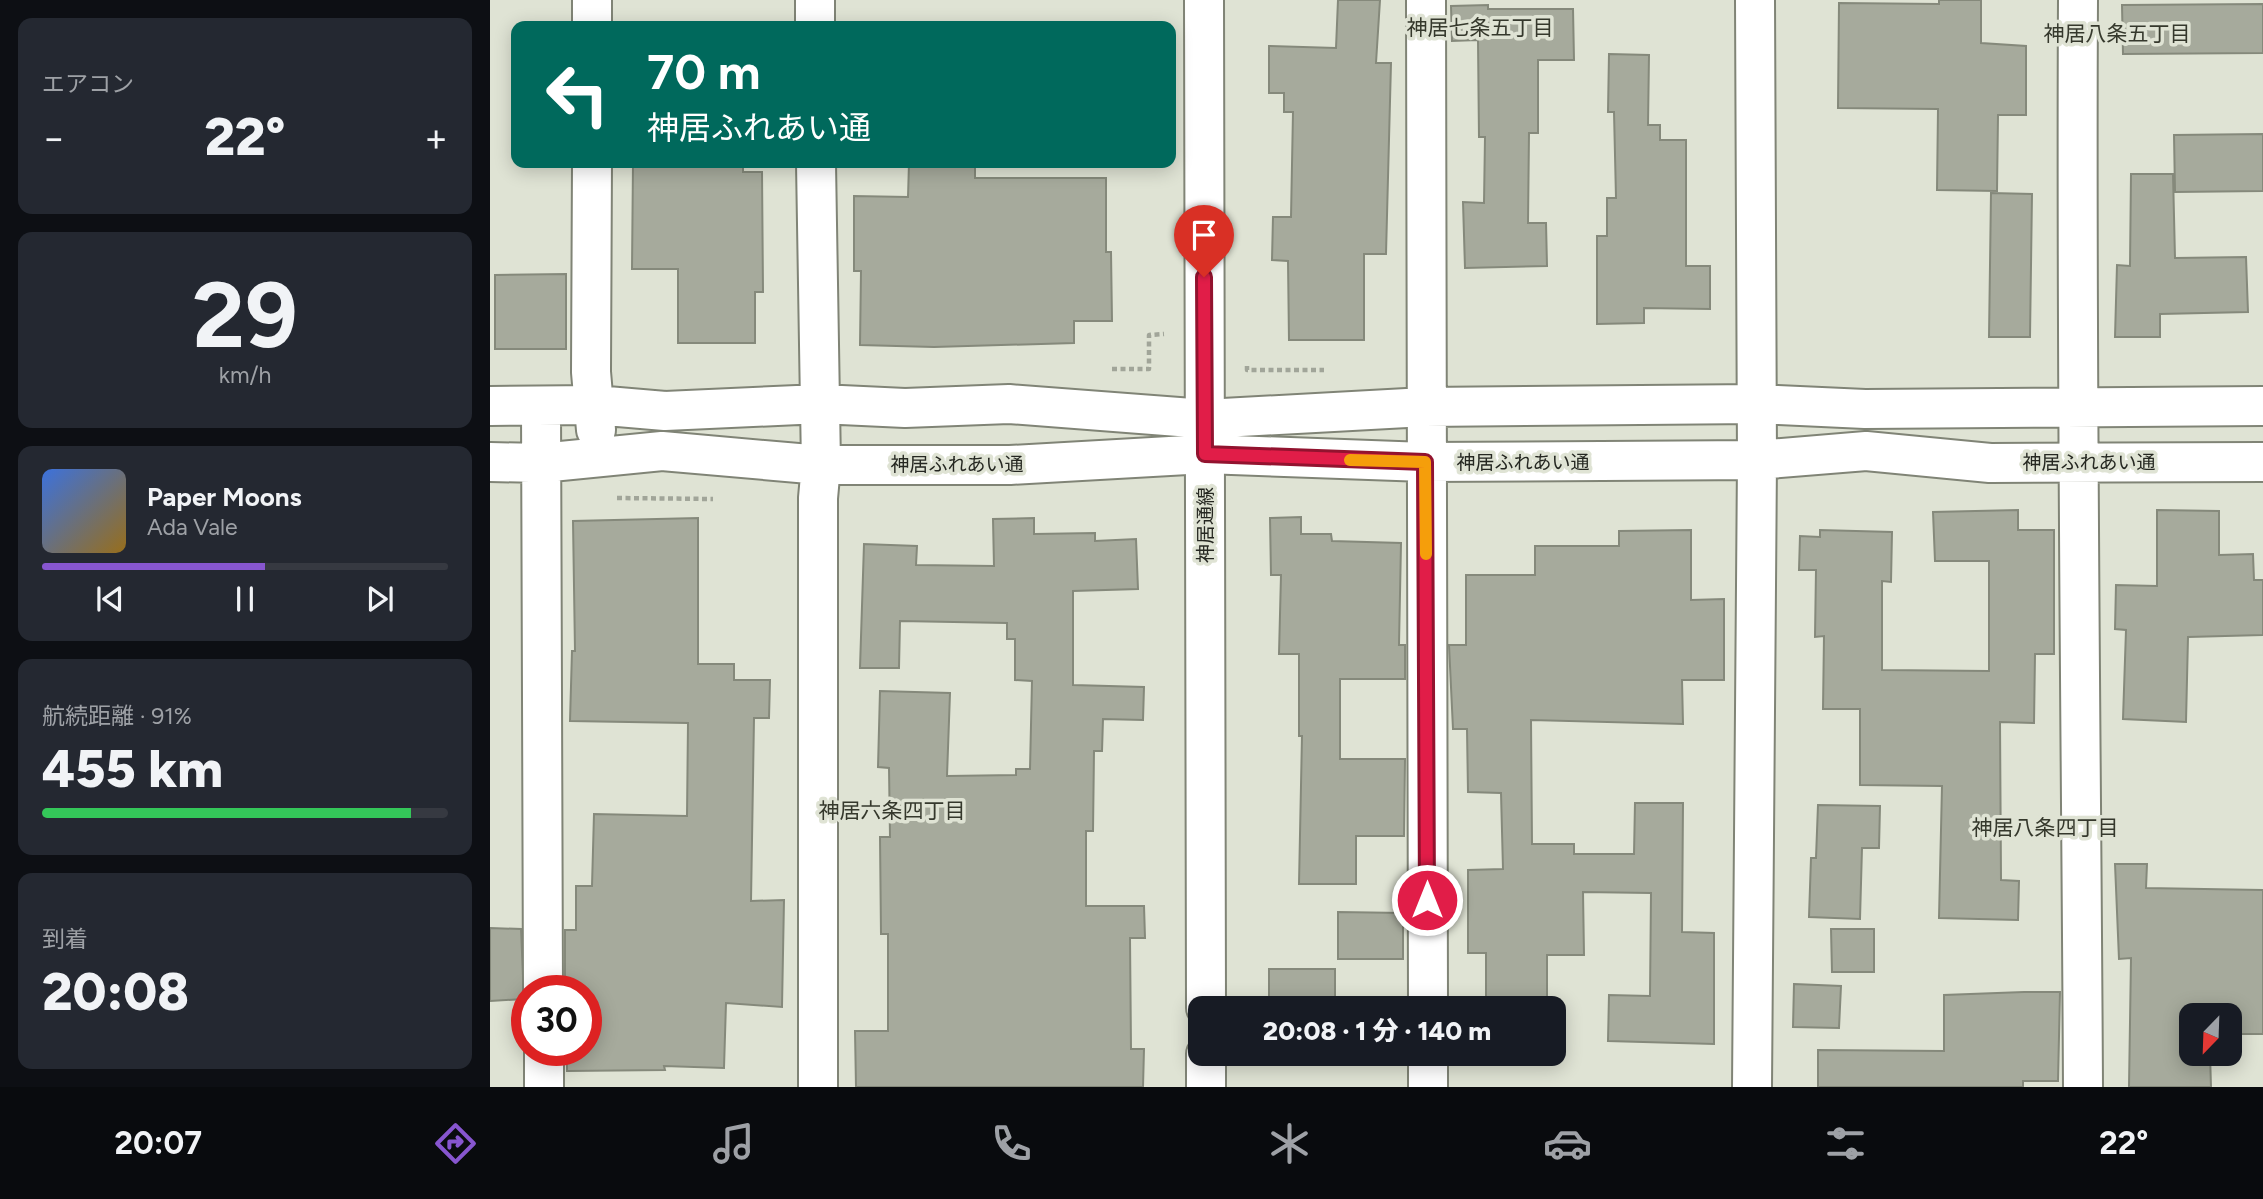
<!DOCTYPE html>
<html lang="ja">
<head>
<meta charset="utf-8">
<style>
	body { margin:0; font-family:Figtree,"Noto Sans JP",sans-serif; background:#242831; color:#f1f3f6; height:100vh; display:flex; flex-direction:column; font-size:26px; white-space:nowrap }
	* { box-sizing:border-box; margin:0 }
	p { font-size:23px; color:#9ea1a6 }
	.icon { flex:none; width:38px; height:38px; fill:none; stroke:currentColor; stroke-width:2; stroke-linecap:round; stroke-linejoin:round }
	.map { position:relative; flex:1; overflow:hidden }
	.sheet { display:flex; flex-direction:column; gap:18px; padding:18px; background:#0d0f14; width:490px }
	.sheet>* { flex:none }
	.top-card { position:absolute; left:21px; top:21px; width:665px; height:147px; border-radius:14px; box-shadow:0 4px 18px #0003; background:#00695c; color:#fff; overflow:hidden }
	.needle { width:46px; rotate:203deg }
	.fabs { position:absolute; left:1689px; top:1003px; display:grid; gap:14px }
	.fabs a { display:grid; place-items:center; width:63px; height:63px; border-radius:14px; background:#171b24; box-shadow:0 4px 18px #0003; font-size:35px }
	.speed { position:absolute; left:21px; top:975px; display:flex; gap:14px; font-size:35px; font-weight:700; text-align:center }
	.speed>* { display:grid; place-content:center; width:91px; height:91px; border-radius:50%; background:#171b24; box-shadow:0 4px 18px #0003; line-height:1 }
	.speed .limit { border:10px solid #d22; background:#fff; color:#111 }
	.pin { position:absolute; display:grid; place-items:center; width:60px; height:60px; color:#fff; margin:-72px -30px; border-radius:50% 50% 50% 0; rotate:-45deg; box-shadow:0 0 7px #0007 }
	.pin .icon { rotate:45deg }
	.me { position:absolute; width:77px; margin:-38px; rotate:0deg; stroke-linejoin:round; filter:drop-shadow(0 0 5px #0008) }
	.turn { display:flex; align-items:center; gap:24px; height:147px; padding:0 21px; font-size:32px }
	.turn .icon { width:91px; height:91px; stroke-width:2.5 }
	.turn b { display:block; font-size:49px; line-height:60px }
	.big { font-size:52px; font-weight:800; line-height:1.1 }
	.sheet .tile { flex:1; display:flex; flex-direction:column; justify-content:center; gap:10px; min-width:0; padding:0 24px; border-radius:14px; background:#242831 }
	.sheet .dial { align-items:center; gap:0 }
	.dial b { font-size:91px; line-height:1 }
	.song { display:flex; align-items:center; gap:21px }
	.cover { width:84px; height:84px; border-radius:10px; background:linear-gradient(135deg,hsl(220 70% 55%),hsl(40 70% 35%)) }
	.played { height:7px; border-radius:4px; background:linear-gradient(90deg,#8756cf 55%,#363941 55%) }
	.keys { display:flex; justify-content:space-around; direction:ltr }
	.heat { display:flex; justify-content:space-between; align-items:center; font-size:38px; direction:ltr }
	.charge { height:10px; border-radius:5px; background:linear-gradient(90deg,#34c759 91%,#363941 0) }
	.trip { position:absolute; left:698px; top:996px; width:378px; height:70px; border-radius:14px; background:#171b24; box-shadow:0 4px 18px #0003; font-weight:800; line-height:70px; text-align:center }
	.menu { display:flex; height:112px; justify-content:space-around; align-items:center; background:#090b0e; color:#9ea1a6 }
	.menu .icon { width:49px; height:49px }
	.menu .active { color:#8756cf }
	.menu b { font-size:32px; color:#f1f3f6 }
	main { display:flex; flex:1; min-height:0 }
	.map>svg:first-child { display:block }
	.building { fill:#a6aa9c; stroke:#85897b; stroke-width:2 }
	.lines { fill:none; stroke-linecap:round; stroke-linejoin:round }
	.street-casing { stroke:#808476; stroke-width:42 }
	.secondary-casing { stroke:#808476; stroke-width:42 }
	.path { stroke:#a1a599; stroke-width:4.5; stroke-dasharray:5 3.5; stroke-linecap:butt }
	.street { stroke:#fff; stroke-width:38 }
	.secondary { stroke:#fff; stroke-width:38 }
	.route-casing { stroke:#92132f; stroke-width:18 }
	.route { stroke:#e11d48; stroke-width:12 }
	.slow { stroke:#f59e0b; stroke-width:12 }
	.labels { text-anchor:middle; stroke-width:7; stroke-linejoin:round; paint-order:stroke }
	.street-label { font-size:19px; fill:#252721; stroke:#dfe3d4 }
	.neighbourhood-label { font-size:21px; fill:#35382c; stroke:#dfe3d4 }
</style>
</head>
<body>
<main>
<section class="sheet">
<div class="tile"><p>エアコン</p>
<div class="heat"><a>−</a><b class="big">22°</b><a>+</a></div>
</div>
<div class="tile dial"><b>29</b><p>km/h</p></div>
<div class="tile">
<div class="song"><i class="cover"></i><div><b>Paper Moons</b><p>Ada Vale</p></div></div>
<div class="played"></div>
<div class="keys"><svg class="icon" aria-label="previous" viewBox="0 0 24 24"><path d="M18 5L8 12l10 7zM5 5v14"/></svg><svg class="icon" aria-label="pause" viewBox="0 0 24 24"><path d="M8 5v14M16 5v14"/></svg><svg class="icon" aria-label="next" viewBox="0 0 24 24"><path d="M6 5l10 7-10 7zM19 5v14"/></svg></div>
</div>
<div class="tile"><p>航続距離 · 91%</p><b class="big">455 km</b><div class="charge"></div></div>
<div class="tile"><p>到着</p><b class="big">20:08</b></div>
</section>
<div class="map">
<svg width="1773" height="1087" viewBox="0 0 1773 1087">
	<rect width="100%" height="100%" fill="#dfe3d4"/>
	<path class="building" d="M848 0H890L886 63H901L896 254H874V340H799L798 261 782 260 783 217H801L803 112H794V93H779V46L846 48Z
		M1449 0H1491V43L1536 46V115H1508L1507 191 1447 190 1448 109 1348 108 1349 3 1449 4Z
		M1773 4V53L1633 54 1632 5Z
		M998 5V9H1083L1084 60H1048V133H1039L1038 223H1056L1057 266 975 268 973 202 994 203 995 137H989L988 40 962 41 961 6Z
		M1119 54 1159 55 1158 125H1170V140H1196V266H1220V309L1154 308V323L1107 324V236H1117V198H1126L1124 112H1118Z
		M1773 134V191L1685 192 1684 135Z
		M143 163H253V172H272L273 292H265V343H188V269H142Z
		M419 163H485V178H616V252H621L622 321H584V343L444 347 370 345 371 271H364V196L418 197Z
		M1641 174H1683L1685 258 1756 257 1758 312 1670 314V337H1625L1627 265 1640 266Z
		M1501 193 1542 194 1540 337H1499Z
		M76 274V349H5V275Z
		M1528 510V530H1564V654H1545L1544 723 1510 722 1511 880 1529 881 1528 920 1449 918 1452 786 1370 785V709H1333L1334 636 1325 637 1326 570H1309L1310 536 1330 537V530L1402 532 1401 582 1392 581V670L1499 671V561H1445L1443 512Z
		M1667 510 1729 511V555L1763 554 1764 580H1773V635L1698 637 1696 722 1633 719 1636 630 1625 629 1626 585 1667 586Z
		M811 517V534H841L842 541 911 543 909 645H915V679H850V759H915L914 836H866V884H809L812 736H809V654H789L791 575H781L780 518Z
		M208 518V664H244V680H280L279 718H264L261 901 294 900 292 1007 236 1003 234 1068 174 1066 175 1070 77 1071V1050H96V990H75V930H86V886H102L104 814 197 816 198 723 80 721 82 651H85L83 521Z
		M544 518V534L605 533V541L646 539 648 589 583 591V685L654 687 653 720 613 719 612 751H604L603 831H596V906H654L655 938H640L641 1049H654L653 1087H366L365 1031H398V934H391L390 837H400L399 768 388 767 390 691 460 693 457 776 526 775V769H540L542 681 525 680V639H517V623L410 621 409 668H370L374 544 427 546 426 565 504 566 503 519Z
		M1201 530V600L1234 599V680H1192L1193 724 1041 720 1042 844H1084V854H1144L1145 803H1193L1192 932 1224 933V1044L1118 1041 1119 995 1160 996 1161 893 1093 892 1094 955H1057V1008H1007V1004H996V953H978V870L1013 869 1011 793 978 792 977 729H963L959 645H976V575H1045V546H1129V531Z
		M1328 805 1390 806 1389 848H1372L1370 919 1319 917 1321 858H1326Z
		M1625 864H1657L1656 888 1773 890V1034H1740V1015H1701V1054H1720L1721 1087H1639L1641 958 1629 959Z
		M848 912 913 913V959H848Z
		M0 928 31 929 34 999 0 1001Z
		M1341 929H1384V972H1342Z
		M779 969H845V1008H779Z
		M1304 984 1351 986 1349 1028 1303 1027Z
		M1534 992H1570L1568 1081H1533V1087H1328V1050L1454 1051V995Z"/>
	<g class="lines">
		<g class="street-casing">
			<path id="street" d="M325 0V26
				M936 0 938 1008
				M1588 0C1586 362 1591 725 1593 1087
				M102 26V0
				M102 163 101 372 106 430
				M326 163 331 465 328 498V1087
				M0 406 105 405 175 411 330 404 415 408 519 404 715 419 935 407 1267 404 1375 409 1773 406
				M51 406 53 990
				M0 462 51 463 172 451 331 465H520L715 454 935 462 1267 460 1376 451 1500 463 1773 462
				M54 1050V1087
				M938 1054V1087
				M1262 1087 1267 460 1265 0"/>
		</g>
		<g class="secondary-casing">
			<path id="secondary" d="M714 0 716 1008
				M716 1054V1087"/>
		</g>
		<path class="path" d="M757 366V370H834
			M622 369H659V335L674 334
			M127 498 223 499"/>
		<use href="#street" class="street"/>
		<use href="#secondary" class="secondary"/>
	</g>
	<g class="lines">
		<g class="route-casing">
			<path id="route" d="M714 277 715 454 935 462 937 900"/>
		</g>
		<use href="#route" class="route"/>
		<path class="slow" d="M860 460 935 462 936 554"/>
	</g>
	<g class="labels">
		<g class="street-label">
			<text x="1033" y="469">神居ふれあい通</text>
			<text x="1599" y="469">神居ふれあい通</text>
			<text x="467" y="471">神居ふれあい通</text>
			<text transform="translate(715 525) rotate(-90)" y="7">神居通線</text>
		</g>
		<g class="neighbourhood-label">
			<text x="990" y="35">神居七条五丁目</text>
			<text x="1627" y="41">神居八条五丁目</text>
			<text x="402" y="818">神居六条四丁目</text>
			<text x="1555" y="835">神居八条四丁目</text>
		</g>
	</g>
</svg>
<div class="fabs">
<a><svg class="needle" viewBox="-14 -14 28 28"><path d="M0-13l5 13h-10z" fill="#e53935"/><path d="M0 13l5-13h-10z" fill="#9ea1a6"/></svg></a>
</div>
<div class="speed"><div class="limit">30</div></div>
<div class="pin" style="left:714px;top:277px;background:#d93025"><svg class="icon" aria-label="arrive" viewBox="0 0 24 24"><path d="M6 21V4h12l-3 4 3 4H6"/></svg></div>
<svg class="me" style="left:937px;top:900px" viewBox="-20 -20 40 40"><circle r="17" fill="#e11d48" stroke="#fff" stroke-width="3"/><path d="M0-11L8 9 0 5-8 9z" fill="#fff"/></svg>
<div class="trip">20:08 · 1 分 · 140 m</div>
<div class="top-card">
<div class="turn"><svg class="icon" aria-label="left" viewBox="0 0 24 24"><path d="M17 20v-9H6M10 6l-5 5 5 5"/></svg><div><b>70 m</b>神居ふれあい通</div></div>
</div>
</div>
</main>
<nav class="menu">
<b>20:07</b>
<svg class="icon active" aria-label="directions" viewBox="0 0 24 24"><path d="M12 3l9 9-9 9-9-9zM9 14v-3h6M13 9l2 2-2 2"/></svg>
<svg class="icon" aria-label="music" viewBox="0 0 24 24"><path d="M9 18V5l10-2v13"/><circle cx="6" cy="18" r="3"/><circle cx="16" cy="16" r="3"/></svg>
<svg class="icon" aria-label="phone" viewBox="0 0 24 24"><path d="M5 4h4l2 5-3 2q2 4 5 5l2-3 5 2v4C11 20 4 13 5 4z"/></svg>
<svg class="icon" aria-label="climate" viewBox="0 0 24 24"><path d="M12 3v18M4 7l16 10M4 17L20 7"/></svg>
<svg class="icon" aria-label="car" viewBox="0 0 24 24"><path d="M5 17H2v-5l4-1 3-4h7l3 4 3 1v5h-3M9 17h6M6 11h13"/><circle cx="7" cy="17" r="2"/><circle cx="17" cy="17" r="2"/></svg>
<svg class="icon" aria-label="filters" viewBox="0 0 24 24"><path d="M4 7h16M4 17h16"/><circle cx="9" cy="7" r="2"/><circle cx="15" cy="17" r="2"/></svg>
<b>22°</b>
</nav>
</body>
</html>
